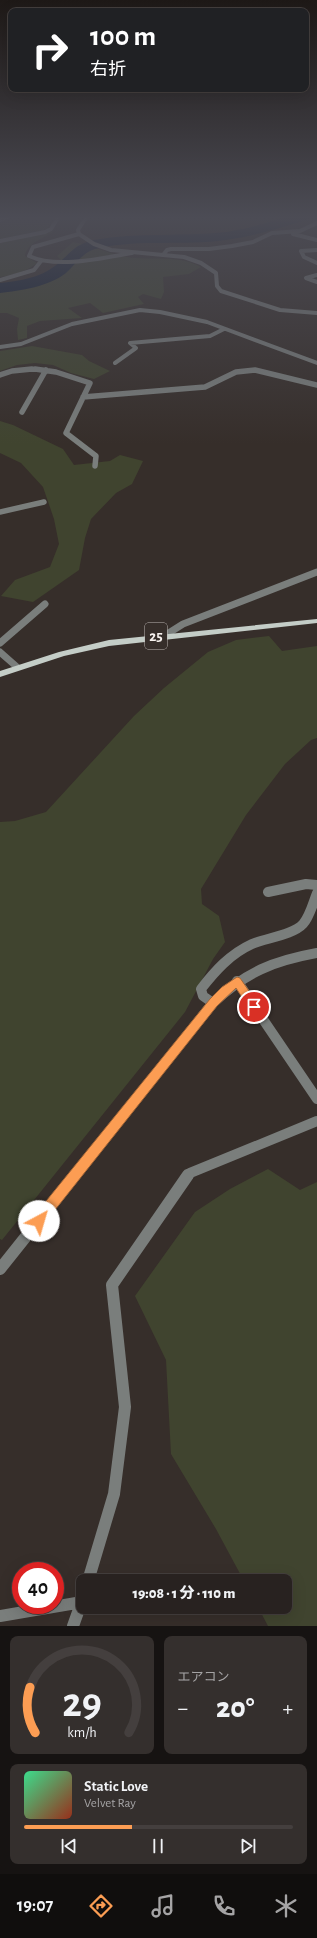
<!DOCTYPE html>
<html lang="ja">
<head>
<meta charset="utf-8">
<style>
	body { margin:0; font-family:"Alegreya Sans","Noto Sans JP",sans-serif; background:#342f2d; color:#f1f3f6; height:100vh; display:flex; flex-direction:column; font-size:15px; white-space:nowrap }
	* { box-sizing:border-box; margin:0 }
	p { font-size:13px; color:#a5a4a5 }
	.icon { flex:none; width:22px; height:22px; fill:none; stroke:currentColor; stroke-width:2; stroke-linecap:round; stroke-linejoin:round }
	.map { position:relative; height:1626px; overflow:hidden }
	.sheet { display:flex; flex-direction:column; gap:10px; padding:10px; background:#161312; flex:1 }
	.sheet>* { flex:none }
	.hud { position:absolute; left:8px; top:8px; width:301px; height:84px; border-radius:8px; box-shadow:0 4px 16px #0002,0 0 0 1px #443f3e; background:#202124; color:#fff; overflow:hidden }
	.speed { position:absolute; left:12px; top:1562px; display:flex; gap:8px; font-size:20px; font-weight:700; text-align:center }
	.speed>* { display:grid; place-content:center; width:52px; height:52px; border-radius:50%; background:#282220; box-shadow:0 4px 16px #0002,0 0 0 1px #443f3e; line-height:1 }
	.speed .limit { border:6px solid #d22; background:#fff; color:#111 }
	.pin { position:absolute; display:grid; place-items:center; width:34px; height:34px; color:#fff; margin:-17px; border:2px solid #fff; border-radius:50%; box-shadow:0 1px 4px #0007 }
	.me { position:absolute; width:44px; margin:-22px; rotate:39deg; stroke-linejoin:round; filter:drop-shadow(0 0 3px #0008) }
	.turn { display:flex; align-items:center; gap:14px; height:84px; padding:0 16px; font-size:18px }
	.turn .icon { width:52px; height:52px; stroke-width:2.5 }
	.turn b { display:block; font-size:28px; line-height:34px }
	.big { font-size:30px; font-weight:800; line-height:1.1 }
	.sheet .card { flex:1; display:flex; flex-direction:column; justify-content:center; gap:6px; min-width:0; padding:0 14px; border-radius:8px; background:#342f2d }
	.sheet .dial { align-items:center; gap:0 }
	.dial svg { height:104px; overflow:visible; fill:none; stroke:#443f3e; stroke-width:7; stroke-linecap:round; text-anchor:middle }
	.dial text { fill:#f1f3f6; stroke:none }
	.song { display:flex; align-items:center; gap:12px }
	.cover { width:48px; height:48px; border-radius:6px; background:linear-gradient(135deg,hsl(150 70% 55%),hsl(10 70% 35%)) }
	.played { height:4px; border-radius:2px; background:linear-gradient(90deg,#fc9d53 40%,#443f3e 40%) }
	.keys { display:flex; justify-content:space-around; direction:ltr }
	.heat { display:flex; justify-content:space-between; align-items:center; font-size:22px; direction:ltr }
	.sheet .tiles { flex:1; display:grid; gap:10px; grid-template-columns:1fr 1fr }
	.card:last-child { grid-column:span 2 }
	.trip { position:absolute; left:76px; top:1574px; width:216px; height:40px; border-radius:8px; background:#282220; box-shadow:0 4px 16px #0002,0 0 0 1px #443f3e; font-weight:800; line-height:40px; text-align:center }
	.tabs { display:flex; height:64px; justify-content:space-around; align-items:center; background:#100e0d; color:#a5a4a5 }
	.tabs .icon { width:28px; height:28px }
	.tabs .current { color:#fc9d53 }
	.tabs b { font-size:18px; color:#f1f3f6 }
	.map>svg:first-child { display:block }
	.green { fill:#40442f }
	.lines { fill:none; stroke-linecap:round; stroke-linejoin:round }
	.river { fill:#0c1931; fill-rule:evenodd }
	.minor-far4 { stroke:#7a7e7c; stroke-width:4 }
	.minor-far3 { stroke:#7a7e7c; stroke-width:5.5 }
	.minor-far2 { stroke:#7a7e7c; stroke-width:7 }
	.minor-far1 { stroke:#7a7e7c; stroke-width:10 }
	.minor { stroke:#7a7e7c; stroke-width:12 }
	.tertiary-far2 { stroke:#7a7e7c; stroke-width:4 }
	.tertiary-far1 { stroke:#7a7e7c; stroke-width:10 }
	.tertiary { stroke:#7a7e7c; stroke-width:12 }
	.primary { fill:#c4cdc7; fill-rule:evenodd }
	.route { fill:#fc9d53; stroke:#a46636 }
	.labels { text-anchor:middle; stroke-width:4; stroke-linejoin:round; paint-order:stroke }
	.shield { fill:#362e2a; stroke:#bdb7b4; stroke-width:1 }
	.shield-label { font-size:15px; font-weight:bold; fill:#f7f2ef }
</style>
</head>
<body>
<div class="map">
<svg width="317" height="1626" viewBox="0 0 317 1626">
	<rect width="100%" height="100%" fill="#362e2a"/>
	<path class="green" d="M26 216H78L74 219 59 220 44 230 0 239V218L23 220Z
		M54 231C44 239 27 242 25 256L37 263C26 272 13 275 0 277V243Z
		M73 242C92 245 109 254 127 257 153 261 177 254 201 267L189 274 163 277 164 292 161 299 143 294 138 297 144 304 103 313 90 303 68 308 82 318 40 321 27 326V338L18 340 17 329 19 318 7 313H0V285L46 275 61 266 63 262 57 256Z
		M32 346 82 355 89 361 110 371 94 379 71 373 53 365 35 363 17 365 0 371V351Z
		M0 421 13 425 63 449 74 465 110 461 120 455 143 461 132 484 116 493 91 519 85 538 79 570 33 602 1 596 15 580 50 567 59 544 54 519 43 487 21 463 0 453Z
		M269 636 282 651 317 646V738L311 740 285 764 246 815 201 889 202 904 219 916 225 942 213 959 185 1012 2 1240 0 1239V822L15 821 46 812 134 716 164 688 208 652 236 640Z
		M268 1169 300 1190 317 1182V1626H268L258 1607H285V1581H244L216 1529 171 1454 166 1360 135 1296 195 1212 230 1189Z"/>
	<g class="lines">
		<path class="river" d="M288 216H310L308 219C281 228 254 236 226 240 184 246 141 239 99 248 83 251 77 263 66 273 50 286 20 291 0 293V283C18 281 40 278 55 266 69 255 74 244 94 240 138 232 182 237 226 232 247 229 267 223 288 216Z"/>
		<path class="minor-far4" d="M0 220 10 216
			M79 234 33 247 29 256C57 269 103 258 132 253
			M293 234 317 240
			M0 241 45 232 51 229 59 216
			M317 250 301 251 304 257 317 263
			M163 255 167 250 171 249H209L232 246 253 242 272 233 300 231 317 223
			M317 275 306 278 317 282
			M0 280 34 270 41 261
			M0 347 21 344 72 324 140 310 160 312 207 322 317 363
			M115 363 136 348 130 343 210 336 224 329
			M18 370H43"/>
		<path class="minor-far3" d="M35 369 56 372 90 383 66 433 96 456 95 466
			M0 375 12 371 32 369
			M83 397 205 387 236 372 255 370 317 385
			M22 412 46 370
			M0 512 44 502"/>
		<path class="minor-far2" d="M164 636 183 624 317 572
			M0 643 45 604
			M0 652 17 667"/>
		<path class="minor-far1" d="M268 892 306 884 317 885
			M237 981 317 1099
			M213 1003 203 996 201 989C215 971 230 954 252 944 266 938 293 935 303 924 310 916 313 903 317 893
			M188 1176 190 1173 317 1121"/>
		<path class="minor" d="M88 1581 114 1494 125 1407 112 1285 188 1175
			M0 1616 82 1602
			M73 1626 83 1598"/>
		<path class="tertiary-far2" d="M87 216 78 230 79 234 94 244 111 250 184 257 201 263 216 273 217 286 221 291 280 310 317 313"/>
		<path class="tertiary-far1" d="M74 1176 213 1003C246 972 273 961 317 953"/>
		<path class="tertiary" d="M0 1269 75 1175"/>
		<path class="primary" d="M317 619V623L109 646 64 656 0 677V671L59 652 109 640Z"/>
	</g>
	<linearGradient id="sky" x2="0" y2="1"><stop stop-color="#1e1917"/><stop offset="0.49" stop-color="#4c4c55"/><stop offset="1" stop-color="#4c4c55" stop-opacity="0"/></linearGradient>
	<rect width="317" height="444" fill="url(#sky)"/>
	<path class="route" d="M237 977 240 978 258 1004 260 1007 258 1011H251L236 988 217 1006 43 1225 39 1227 34 1225 33 1221 34 1216 210 999 222 987Z"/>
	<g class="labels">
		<rect class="shield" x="145" y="623" width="22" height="26" rx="3"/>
		<g class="shield-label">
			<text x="156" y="641">25</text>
		</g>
	</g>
</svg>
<div class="speed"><div class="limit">40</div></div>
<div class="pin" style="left:254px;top:1007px;background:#d93025"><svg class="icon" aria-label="arrive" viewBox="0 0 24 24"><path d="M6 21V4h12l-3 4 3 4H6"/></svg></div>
<svg class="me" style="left:39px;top:1221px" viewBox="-20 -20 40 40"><circle r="19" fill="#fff"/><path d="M0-13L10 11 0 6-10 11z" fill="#fc9d53"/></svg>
<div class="trip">19:08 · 1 分 · 110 m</div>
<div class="hud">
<div class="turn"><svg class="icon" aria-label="right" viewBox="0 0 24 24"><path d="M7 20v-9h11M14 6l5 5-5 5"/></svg><div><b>100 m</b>右折</div></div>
</div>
</div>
<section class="sheet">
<div class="tiles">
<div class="card dial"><svg viewBox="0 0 100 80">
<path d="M14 69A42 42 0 1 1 86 69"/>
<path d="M14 69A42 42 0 0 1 10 34" stroke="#fc9d53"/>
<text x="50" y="56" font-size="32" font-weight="700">29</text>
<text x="50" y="72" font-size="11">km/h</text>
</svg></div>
<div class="card"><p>エアコン</p>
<div class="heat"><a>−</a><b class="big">20°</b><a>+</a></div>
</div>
<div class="card">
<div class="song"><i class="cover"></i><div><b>Static Love</b><p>Velvet Ray</p></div></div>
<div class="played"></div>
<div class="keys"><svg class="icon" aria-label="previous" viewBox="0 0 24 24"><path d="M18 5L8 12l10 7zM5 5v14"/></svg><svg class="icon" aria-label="pause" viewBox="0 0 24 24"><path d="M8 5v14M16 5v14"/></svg><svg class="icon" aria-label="next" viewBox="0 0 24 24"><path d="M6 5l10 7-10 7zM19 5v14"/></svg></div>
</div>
</div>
</section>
<nav class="tabs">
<b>19:07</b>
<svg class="icon current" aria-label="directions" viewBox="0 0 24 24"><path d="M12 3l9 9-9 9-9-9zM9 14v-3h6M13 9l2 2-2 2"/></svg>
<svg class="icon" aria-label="music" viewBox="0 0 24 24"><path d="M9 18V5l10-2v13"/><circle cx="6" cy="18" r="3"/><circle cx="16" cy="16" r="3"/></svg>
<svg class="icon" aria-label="phone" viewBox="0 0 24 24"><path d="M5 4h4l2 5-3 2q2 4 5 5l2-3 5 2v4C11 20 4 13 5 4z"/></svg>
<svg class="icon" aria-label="climate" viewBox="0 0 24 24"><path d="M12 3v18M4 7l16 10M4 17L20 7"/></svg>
</nav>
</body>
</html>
